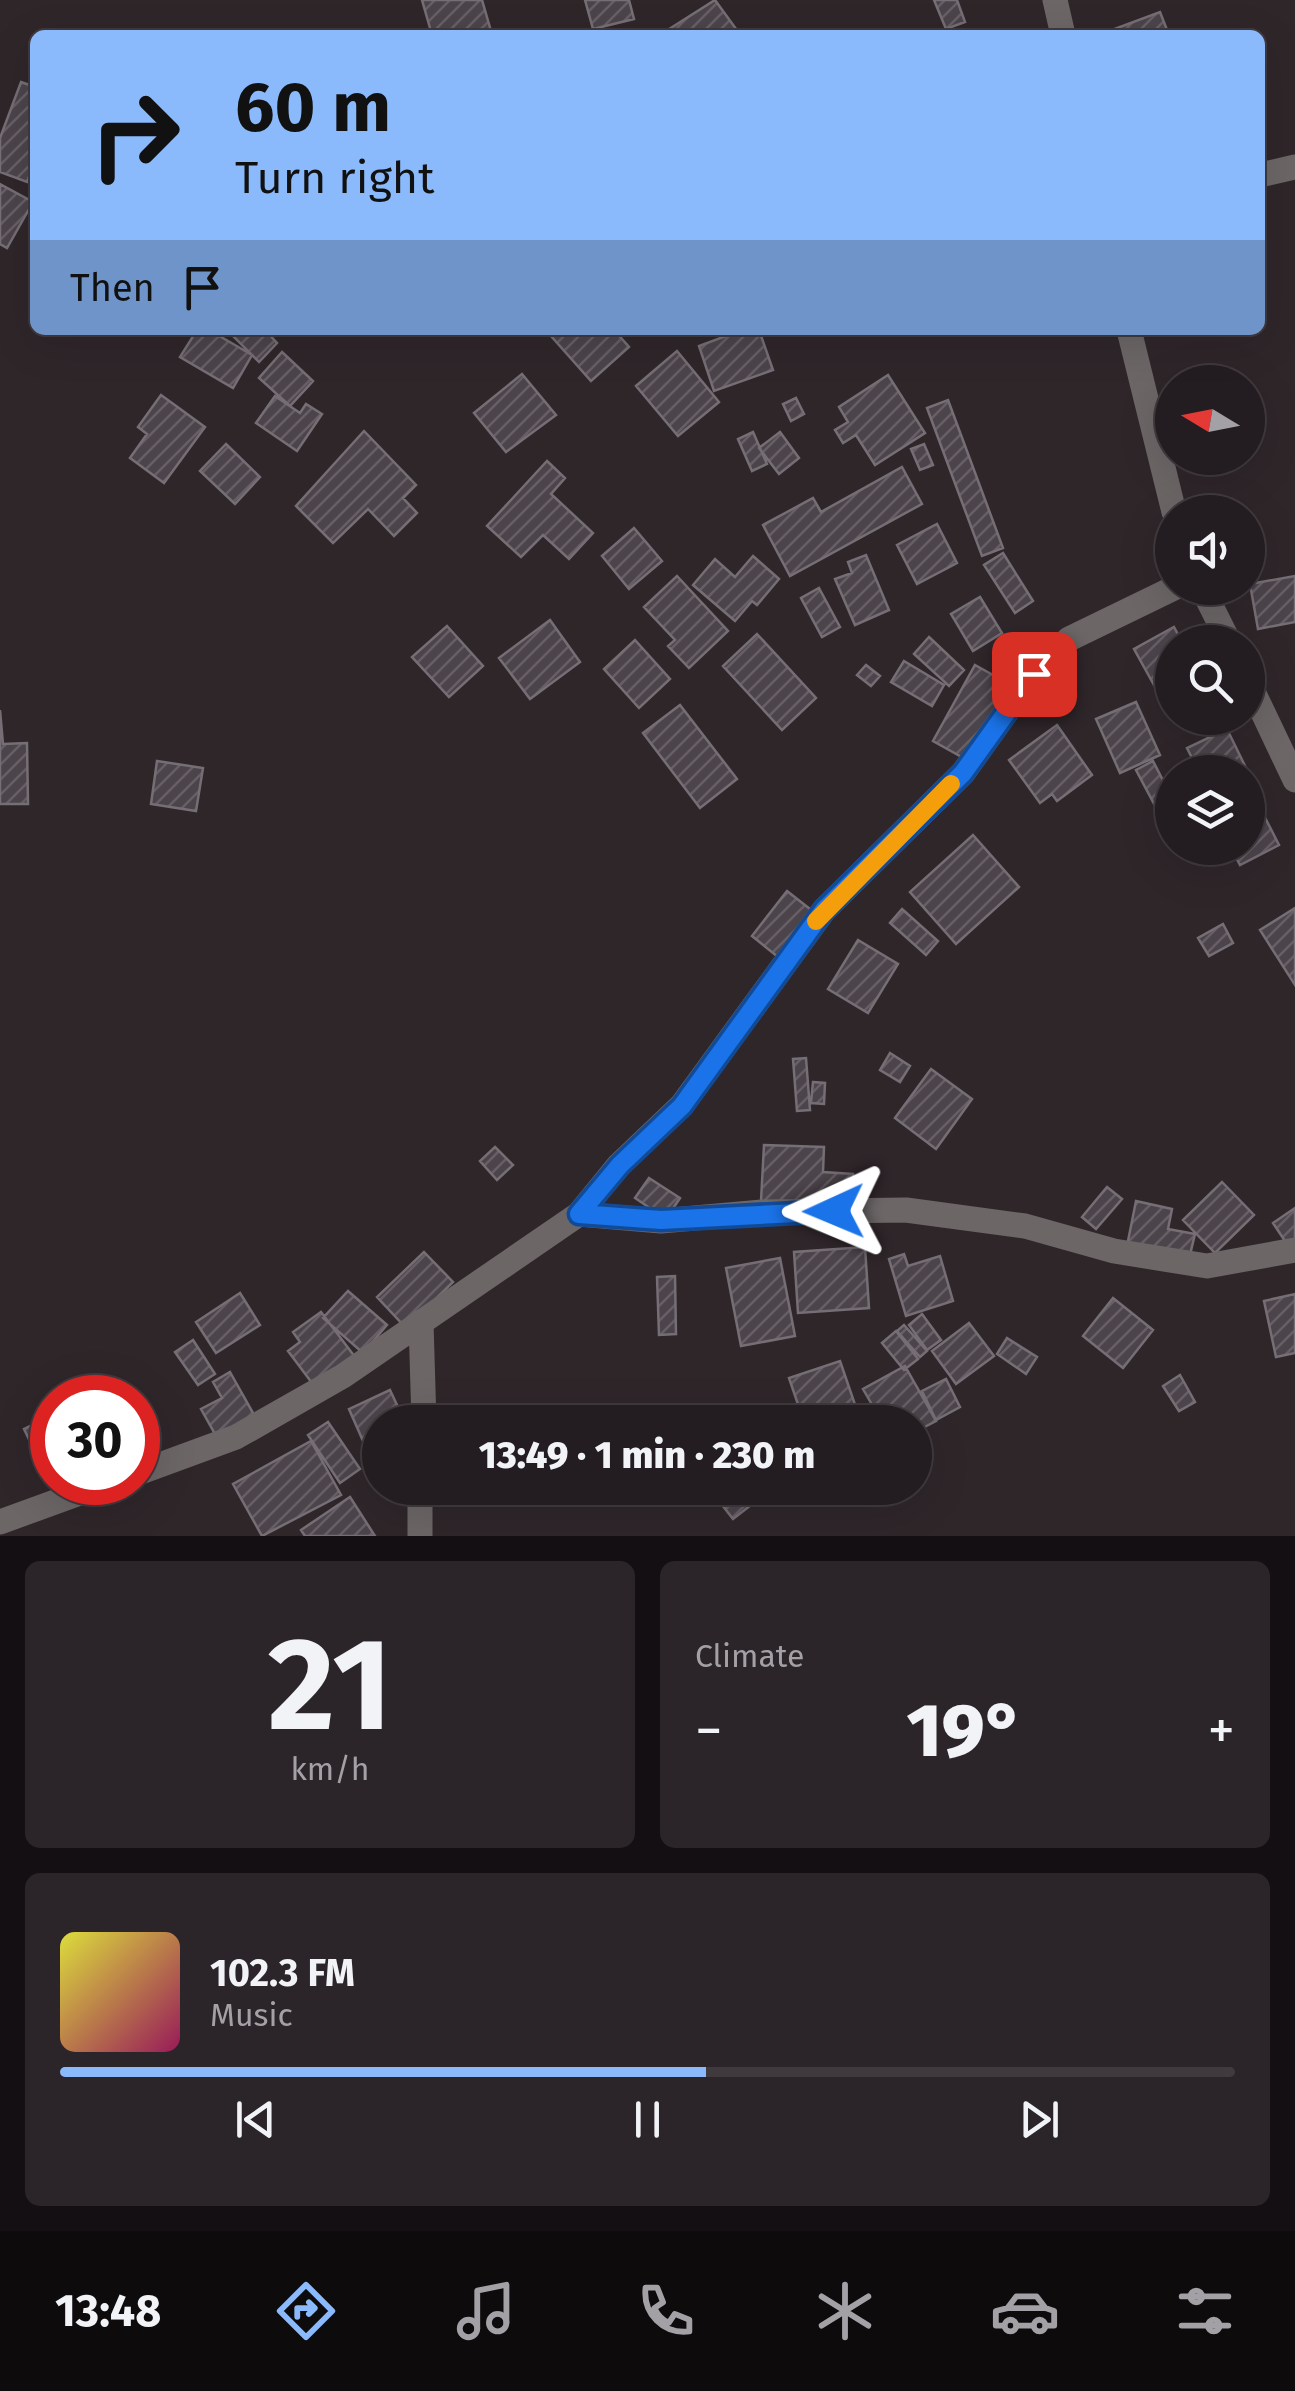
<!DOCTYPE html>
<html lang="en">
<head>
<meta charset="utf-8">
<style>
	body { margin:0; font-family:"Fira Sans",sans-serif; background:#2b2529; color:#f1f3f6; height:100vh; display:flex; flex-direction:column; font-size:38px; white-space:nowrap }
	* { box-sizing:border-box; margin:0 }
	p { font-size:32px; color:#a3a1a5 }
	.icon { flex:none; width:55px; height:55px; fill:none; stroke:currentColor; stroke-width:2; stroke-linecap:round; stroke-linejoin:round }
	.map { position:relative; height:1536px; overflow:hidden }
	.sheet { display:flex; flex-direction:column; gap:25px; padding:25px; background:#130f12; flex:1 }
	.sheet>* { flex:none }
	.hud { position:absolute; left:30px; top:30px; width:1235px; height:305px; border-radius:15px; box-shadow:0 10px 40px #0002,0 0 0 2px #403a3e; background:#8abafc; color:#111; overflow:hidden }
	.needle { width:65px; rotate:280deg }
	.tools { position:absolute; left:1155px; top:365px; display:grid; gap:20px }
	.tools a { display:grid; place-items:center; width:110px; height:110px; border-radius:50%; background:#231c20; box-shadow:0 10px 40px #0002,0 0 0 2px #403a3e; font-size:50px }
	.speed { position:absolute; left:30px; top:1375px; display:flex; gap:20px; font-size:50px; font-weight:700; text-align:center }
	.speed>* { display:grid; place-content:center; width:130px; height:130px; border-radius:50%; background:#231c20; box-shadow:0 10px 40px #0002,0 0 0 2px #403a3e; line-height:1 }
	.speed .limit { border:15px solid #d22; background:#fff; color:#111 }
	.pin { position:absolute; display:grid; place-items:center; width:85px; height:85px; color:#fff; margin:-42px; border-radius:20px; box-shadow:0 5px 15px #0006 }
	.me { position:absolute; width:110px; margin:-55px; rotate:269deg; stroke-linejoin:round; filter:drop-shadow(0 0 8px #0008) }
	.turn { display:flex; align-items:center; gap:35px; height:210px; padding:0 40px; font-size:45px }
	.turn .icon { width:130px; height:130px; stroke-width:2.5 }
	.turn b { display:block; font-size:70px; line-height:85px }
	.then { display:flex; align-items:center; height:95px; padding:0 40px; background:#0003; gap:20px; font-size:38px }
	.big { font-size:75px; font-weight:800; line-height:1.1 }
	.sheet .widget { flex:1; display:flex; flex-direction:column; justify-content:center; gap:15px; min-width:0; padding:0 35px; border-radius:15px; background:#2b2529 }
	.sheet .dial { align-items:center; gap:0 }
	.dial b { font-size:130px; line-height:1 }
	.song { display:flex; align-items:center; gap:30px }
	.cover { width:120px; height:120px; border-radius:15px; background:linear-gradient(135deg,hsl(60 70% 55%),hsl(330 70% 35%)) }
	.played { height:10px; border-radius:5px; background:linear-gradient(90deg,#8abafc 55%,#403a3e 55%) }
	.keys { display:flex; justify-content:space-around; direction:ltr }
	.heat { display:flex; justify-content:space-between; align-items:center; font-size:55px; direction:ltr }
	.sheet .tiles { flex:1; display:grid; gap:25px; grid-template-columns:1fr 1fr }
	.widget:last-child { grid-column:span 2 }
	.trip { position:absolute; left:362px; top:1405px; width:570px; height:100px; border-radius:50px; background:#231c20; box-shadow:0 10px 40px #0002,0 0 0 2px #403a3e; font-weight:800; line-height:100px; text-align:center }
	.dock { display:flex; height:160px; justify-content:space-around; align-items:center; background:#0e0b0d; color:#a3a1a5 }
	.dock .icon { width:70px; height:70px }
	.dock .current { color:#8abafc }
	.dock b { font-size:45px; color:#f1f3f6 }
	.map>svg:first-child { display:block }
	.building { fill:url(#building-hatch); stroke:#766e75; stroke-width:2.5 }
	.lines { fill:none; stroke-linecap:round; stroke-linejoin:round }
	.street { stroke:#6c6667; stroke-width:25 }
	.route-casing { stroke:#114b97; stroke-width:25 }
	.route { stroke:#1a73e8; stroke-width:18 }
	.slow { stroke:#f59e0b; stroke-width:18 }
</style>
</head>
<body>
<div class="map">
<svg width="1295" height="1536" viewBox="0 0 1295 1536">
	<defs>
		<pattern id="building-hatch" width="6" height="6" patternUnits="userSpaceOnUse" patternTransform="scale(2.5)"><rect width="6" height="6" fill="#4c444b"/><path d="M-1 1l2-2M0 6l6-6M5 7l2-2" fill="none" stroke="#675f65"/></pattern>
	</defs>
	<rect width="100%" height="100%" fill="#2f262a"/>
	<path class="building" d="M422 0H482L491 31 432 35Z
		M585 0H629L634 19 593 29Z
		M715 0 739 33 664 35 663 33Z
		M934 0H957L965 22 946 29Z
		M1160 12 1169 35H1102L1101 34Z
		M21 82 35 87V161L27 182 0 172V138Z
		M0 184 33 202 7 248 0 244Z
		M197 330H209L252 355 233 388 180 357Z
		M227 330H265L277 343 259 362Z
		M557 330H614L629 347 591 381 551 336Z
		M724 330H759L773 370 714 391 699 346 726 336Z
		M677 351 719 402 678 436 636 386Z
		M282 352 313 381 290 406 259 378Z
		M522 374 556 415 506 452 474 413Z
		M888 375 925 433 875 465 856 435 843 443 835 430 848 422 839 407Z
		M161 395 205 427 164 483 130 458 147 434 138 427Z
		M275 396 300 413 306 404 322 414 297 451 256 423Z
		M796 398 804 414 791 421 783 404Z
		M948 400 1003 548 982 556 927 408Z
		M364 431 416 485 403 498 417 513 394 536 368 509 333 543 296 506Z
		M753 432 767 464 752 471 738 439Z
		M780 432 799 458 779 474 759 448Z
		M226 444 260 477 235 504 200 471Z
		M924 444 933 465 920 470 911 449Z
		M547 461 565 478 551 494 593 533 569 559 543 535 521 557 487 526Z
		M902 467 922 504 790 576 763 525 813 498 821 512Z
		M937 524 957 563 917 584 897 545Z
		M634 528 662 561 629 589 602 556Z
		M1003 553 1033 601 1015 613 984 565Z
		M866 555 889 610 855 625 835 579 852 573 848 562Z
		M753 556 779 579 757 605 752 601 735 621 693 585 715 559 735 577Z
		M677 576 728 631 689 668 668 646 675 640 644 607Z
		M1295 576V622L1258 629 1250 584Z
		M819 588 840 627 822 637 801 598Z
		M980 597 1002 633 973 651 951 614Z
		M550 620 580 662 530 699 499 658Z
		M447 626 483 666 449 697 412 657Z
		M1174 627 1182 642H1172V674L1154 685 1134 649Z
		M757 634 816 698 782 730 723 666Z
		M929 637 964 670 949 686 914 654Z
		M635 640 670 679 639 708 604 669Z
		M904 661 944 685 932 706 891 682Z
		M866 665 880 676 871 686 857 675Z
		M975 665 1018 689 976 765 933 741Z
		M1136 702 1160 755 1120 773 1096 719Z
		M680 705 737 779 700 808 643 733Z
		M0 710 3 744 27 743 28 804H0Z
		M1057 725 1092 775 1057 801 1052 794 1040 803 1009 760Z
		M1227 729 1247 770 1199 772 1187 748Z
		M157 761 203 768 196 811 151 804Z
		M1153 761 1172 798V809L1160 815 1136 770Z
		M1248 784 1279 845 1240 865 1231 848H1248Z
		M973 835 1019 887 956 944 910 892Z
		M787 891 824 920 788 965 752 936Z
		M1295 908V985L1260 930Z
		M902 909 938 941 926 955 890 923Z
		M1223 924 1233 943 1209 956 1198 938Z
		M858 940 898 964 868 1013 828 989Z
		M890 1053 910 1066 900 1082 880 1070Z
		M806 1058 810 1110 797 1111 793 1059Z
		M931 1069 972 1099 936 1149 895 1118Z
		M813 1082 825 1083 824 1104 811 1103Z
		M764 1145 824 1147 823 1172 853 1174 851 1205 761 1201Z
		M495 1147 513 1165 497 1180 480 1161Z
		M649 1178 680 1198 666 1219 635 1198Z
		M1222 1182 1254 1215 1215 1253 1183 1220Z
		M1107 1187 1122 1199 1096 1229 1082 1217Z
		M1136 1201 1172 1209 1168 1229 1195 1234 1189 1259 1127 1246Z
		M1295 1208V1256L1273 1223Z
		M865 1247 869 1308 798 1313 794 1252Z
		M424 1252 453 1282 406 1328 377 1297Z
		M904 1254 908 1266 940 1256 953 1301 906 1316 889 1259Z
		M780 1258 795 1336 741 1346 726 1268Z
		M675 1276 676 1334 659 1335 657 1277Z
		M348 1291 387 1325 363 1353 323 1318Z
		M240 1293 260 1325 216 1353 196 1322Z
		M1295 1294V1353L1276 1357 1264 1301Z
		M1113 1298 1153 1330 1123 1368 1083 1336Z
		M321 1312 355 1357 315 1387 288 1351 300 1342 293 1332Z
		M922 1314 941 1340 927 1350 909 1325Z
		M969 1323 994 1356 956 1384 932 1351Z
		M904 1325 927 1351 920 1357 897 1331Z
		M896 1331 918 1359 904 1370 882 1343Z
		M1007 1338 1037 1357 1026 1374 997 1354Z
		M193 1340 215 1374 198 1385 175 1352Z
		M840 1361 861 1422H804L789 1378Z
		M905 1366 936 1421 915 1432V1422H882L863 1389Z
		M230 1372 258 1422 220 1443 201 1409 222 1398 213 1382Z
		M1180 1375 1195 1402 1179 1411 1163 1386Z
		M946 1379 960 1407 936 1420 922 1391Z
		M390 1390 405 1422H380V1444L367 1450 349 1409Z
		M736 1405 750 1422H713Z
		M771 1407 781 1422H753L751 1420Z
		M52 1415V1482H86L57 1497 24 1429Z
		M328 1422 360 1469 340 1483 308 1435Z
		M311 1441 341 1495 262 1536 233 1484Z
		M718 1488H773L733 1519 712 1492Z
		M350 1497 375 1536H305L301 1530Z"/>
	<g class="lines">
		<path class="street" d="M1055 0 1063 35
			M1260 175 1295 167
			M1129 330 1174 512
			M1202 588 1229 642
			M1248 681 1295 780
			M579 1214 661 1221 762 1212 906 1210 1025 1226 1114 1251 1207 1266 1295 1250
			M421 1322 424 1422
			M138 1473 236 1437 343 1376 579 1214 619 1165 682 1105 824 910 963 773 1034 673 1069 639 1174 588
			M0 1522 110 1482
			M420 1536V1488"/>
	</g>
	<g class="lines">
		<g class="route-casing">
			<path id="route" d="M834 1211 661 1220 579 1214 620 1165 682 1106 824 910 963 773 1034 674"/>
		</g>
		<use href="#route" class="route"/>
		<path class="slow" d="M816 921 951 784"/>
	</g>
</svg>
<div class="tools">
<a><svg class="needle" viewBox="-14 -14 28 28"><path d="M0-13l5 13h-10z" fill="#e53935"/><path d="M0 13l5-13h-10z" fill="#a3a1a5"/></svg></a>
<a><svg class="icon" aria-label="sound" viewBox="0 0 24 24"><path d="M4 9h4l5-4v14l-5-4H4zM17 9q2 3 0 6"/></svg></a>
<a><svg class="icon" aria-label="search" viewBox="0 0 24 24"><circle cx="10" cy="10" r="6"/><path d="M15 15l6 6"/></svg></a>
<a><svg class="icon" aria-label="layers" viewBox="0 0 24 24"><path d="M12 4l9 5-9 5-9-5zM3 14l9 5 9-5"/></svg></a>
</div>
<div class="speed"><div class="limit">30</div></div>
<div class="pin" style="left:1034px;top:674px;background:#d93025"><svg class="icon" aria-label="arrive" viewBox="0 0 24 24"><path d="M6 21V4h12l-3 4 3 4H6"/></svg></div>
<svg class="me" style="left:834px;top:1211px" viewBox="-20 -20 40 40"><path d="M0-17L14 15 0 8-14 15z" fill="#1a73e8" stroke="#fff" stroke-width="4"/></svg>
<div class="trip">13:49 · 1 min · 230 m</div>
<div class="hud">
<div class="turn"><svg class="icon" aria-label="right" viewBox="0 0 24 24"><path d="M7 20v-9h11M14 6l5 5-5 5"/></svg><div><b>60 m</b>Turn right</div></div>
<div class="then">Then<svg class="icon" aria-label="arrive" viewBox="0 0 24 24"><path d="M6 21V4h12l-3 4 3 4H6"/></svg></div>
</div>
</div>
<section class="sheet">
<div class="tiles">
<div class="widget dial"><b>21</b><p>km/h</p></div>
<div class="widget"><p>Climate</p>
<div class="heat"><a>−</a><b class="big">19°</b><a>+</a></div>
</div>
<div class="widget">
<div class="song"><i class="cover"></i><div><b>102.3 FM</b><p>Music</p></div></div>
<div class="played"></div>
<div class="keys"><svg class="icon" aria-label="previous" viewBox="0 0 24 24"><path d="M18 5L8 12l10 7zM5 5v14"/></svg><svg class="icon" aria-label="pause" viewBox="0 0 24 24"><path d="M8 5v14M16 5v14"/></svg><svg class="icon" aria-label="next" viewBox="0 0 24 24"><path d="M6 5l10 7-10 7zM19 5v14"/></svg></div>
</div>
</div>
</section>
<nav class="dock">
<b>13:48</b>
<svg class="icon current" aria-label="directions" viewBox="0 0 24 24"><path d="M12 3l9 9-9 9-9-9zM9 14v-3h6M13 9l2 2-2 2"/></svg>
<svg class="icon" aria-label="music" viewBox="0 0 24 24"><path d="M9 18V5l10-2v13"/><circle cx="6" cy="18" r="3"/><circle cx="16" cy="16" r="3"/></svg>
<svg class="icon" aria-label="phone" viewBox="0 0 24 24"><path d="M5 4h4l2 5-3 2q2 4 5 5l2-3 5 2v4C11 20 4 13 5 4z"/></svg>
<svg class="icon" aria-label="climate" viewBox="0 0 24 24"><path d="M12 3v18M4 7l16 10M4 17L20 7"/></svg>
<svg class="icon" aria-label="car" viewBox="0 0 24 24"><path d="M5 17H2v-5l4-1 3-4h7l3 4 3 1v5h-3M9 17h6M6 11h13"/><circle cx="7" cy="17" r="2"/><circle cx="17" cy="17" r="2"/></svg>
<svg class="icon" aria-label="filters" viewBox="0 0 24 24"><path d="M4 7h16M4 17h16"/><circle cx="9" cy="7" r="2"/><circle cx="15" cy="17" r="2"/></svg>
</nav>
</body>
</html>
